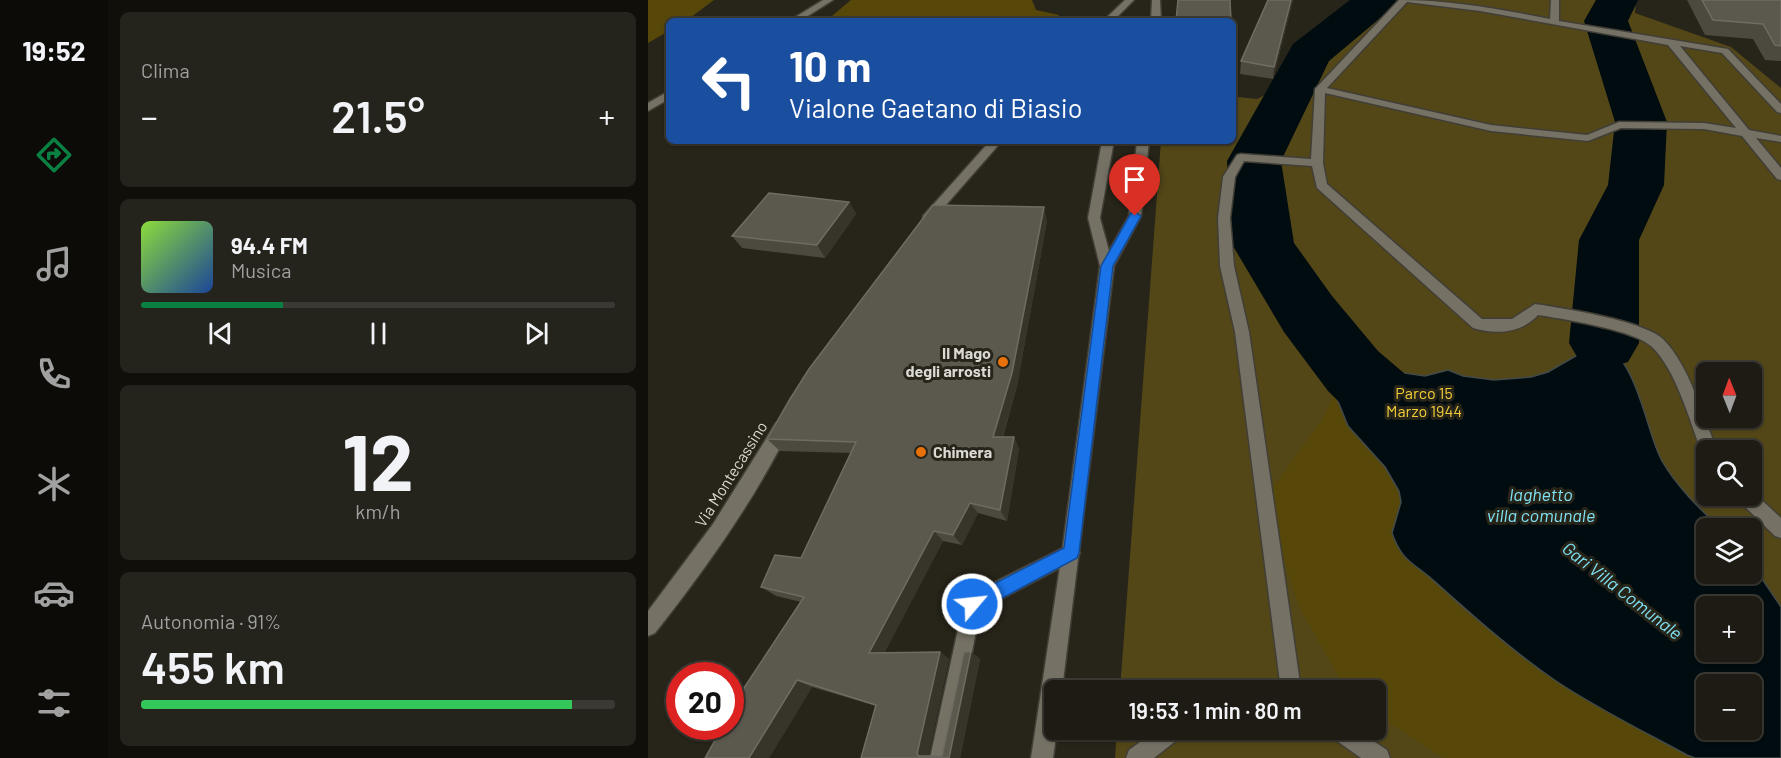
<!DOCTYPE html>
<html lang="it">
<head>
<meta charset="utf-8">
<style>
	body { margin:0; font-family:Barlow,sans-serif; background:#25241c; color:#f1f3f6; height:100vh; display:flex; flex-direction:column; font-size:22px; white-space:nowrap }
	* { box-sizing:border-box; margin:0 }
	p { font-size:20px; color:#a0a1a0 }
	.icon { flex:none; width:33px; height:33px; fill:none; stroke:currentColor; stroke-width:2; stroke-linecap:round; stroke-linejoin:round }
	.map { position:relative; flex:1; overflow:hidden }
	.panel { display:flex; flex-direction:column; gap:12px; padding:12px; background:#100f0a; width:540px }
	.panel>* { flex:none }
	.banner { position:absolute; left:18px; top:18px; width:570px; height:126px; border-radius:9px; box-shadow:0 2px 4px #0004,0 0 0 2px #3b3933; background:#1a4fa0; color:#fff; overflow:hidden }
	.needle { width:39px; rotate:359deg }
	.buttons { position:absolute; left:1048px; top:362px; display:grid; gap:12px }
	.buttons a { display:grid; place-items:center; width:66px; height:66px; border-radius:9px; background:#1d1b13; box-shadow:0 2px 4px #0004,0 0 0 2px #3b3933; font-size:30px }
	.speed { position:absolute; left:18px; top:662px; display:flex; gap:12px; font-size:30px; font-weight:700; text-align:center }
	.speed>* { display:grid; place-content:center; width:78px; height:78px; border-radius:50%; background:#1d1b13; box-shadow:0 2px 4px #0004,0 0 0 2px #3b3933; line-height:1 }
	.speed .limit { border:9px solid #d22; background:#fff; color:#111 }
	.pin { position:absolute; display:grid; place-items:center; width:51px; height:51px; color:#fff; margin:-62px -26px; border-radius:50% 50% 50% 0; rotate:-45deg; box-shadow:0 0 6px #0007 }
	.pin .icon { rotate:45deg }
	.me { position:absolute; width:66px; margin:-33px; rotate:62deg; stroke-linejoin:round; filter:drop-shadow(0 0 4px #0008) }
	.turn { display:flex; align-items:center; gap:21px; height:126px; padding:0 24px; font-size:27px }
	.turn .icon { width:78px; height:78px; stroke-width:2.5 }
	.turn b { display:block; font-size:42px; line-height:51px }
	.big { font-size:45px; font-weight:600; line-height:1.1 }
	.panel .widget { flex:1; display:flex; flex-direction:column; justify-content:center; gap:9px; min-width:0; padding:0 21px; border-radius:9px; background:#25241c }
	.panel .dial { align-items:center; gap:0 }
	.dial b { font-size:78px; line-height:1 }
	.song { display:flex; align-items:center; gap:18px }
	.cover { width:72px; height:72px; border-radius:9px; background:linear-gradient(135deg,hsl(90 70% 55%),hsl(220 70% 35%)) }
	.played { height:6px; border-radius:3px; background:linear-gradient(90deg,#0b8043 30%,#3b3933 30%) }
	.keys { display:flex; justify-content:space-around; direction:ltr }
	.heat { display:flex; justify-content:space-between; align-items:center; font-size:33px; direction:ltr }
	.charge { height:9px; border-radius:4px; background:linear-gradient(90deg,#34c759 91%,#3b3933 0) }
	.trip { position:absolute; left:396px; top:680px; width:342px; height:60px; border-radius:9px; background:#1d1b13; box-shadow:0 2px 4px #0004,0 0 0 2px #3b3933; font-weight:600; line-height:60px; text-align:center }
	main { display:flex; flex:1; min-height:0 }
	.tab-bar { display:flex; flex-direction:column; width:108px; justify-content:space-around; align-items:center; background:#0c0b08; color:#a0a1a0 }
	.tab-bar .icon { width:42px; height:42px }
	.tab-bar .active { color:#0b8043 }
	.tab-bar b { font-size:27px; color:#f1f3f6 }
	.map>svg:first-child { display:block }
	.green { fill:#534718; fill-rule:evenodd }
	.forest { fill:#57480a }
	.water { fill:#000c10; stroke:#424a4a; stroke-width:1.5; fill-rule:evenodd }
	.lines { fill:none; stroke-linecap:round; stroke-linejoin:round }
	.river { fill:#000c10; fill-rule:evenodd }
	.lane-casing { stroke:#413e36; stroke-width:3 }
	.street-casing { stroke:#413e36; stroke-width:3 }
	.secondary-casing { stroke:#413e36; stroke-width:3 }
	.lane { fill:#757165; fill-rule:evenodd }
	.street { fill:#757165; fill-rule:evenodd }
	.secondary { fill:#757165; fill-rule:evenodd }
	.wall { fill:#4c493e }
	.shaded-wall { fill:#373429 }
	.building { fill:#5b584e; stroke:#6f6c63; stroke-width:1.5 }
	.route { fill:#1a73e8; stroke:#114b97; stroke-width:1.5 }
	.food-dot { fill:#e8710a; stroke:#272419; stroke-width:2 }
	.labels { text-anchor:middle; stroke-width:6; stroke-linejoin:round; paint-order:stroke }
	.poi-label { font-size:16px; font-weight:bold; fill:#dbd9d3; stroke:#272419; text-anchor:end }
	.park-label { font-size:16px; fill:#f2cd39; stroke:#272419 }
	.street-label { font-size:16px; fill:#dbd9d3; stroke:#272419 }
	.water-label { font-size:18px; font-style:italic; fill:#7fe2f4; stroke:#272419 }
</style>
</head>
<body>
<main>
<nav class="tab-bar">
<b>19:52</b>
<svg class="icon active" aria-label="directions" viewBox="0 0 24 24"><path d="M12 3l9 9-9 9-9-9zM9 14v-3h6M13 9l2 2-2 2"/></svg>
<svg class="icon" aria-label="music" viewBox="0 0 24 24"><path d="M9 18V5l10-2v13"/><circle cx="6" cy="18" r="3"/><circle cx="16" cy="16" r="3"/></svg>
<svg class="icon" aria-label="phone" viewBox="0 0 24 24"><path d="M5 4h4l2 5-3 2q2 4 5 5l2-3 5 2v4C11 20 4 13 5 4z"/></svg>
<svg class="icon" aria-label="climate" viewBox="0 0 24 24"><path d="M12 3v18M4 7l16 10M4 17L20 7"/></svg>
<svg class="icon" aria-label="car" viewBox="0 0 24 24"><path d="M5 17H2v-5l4-1 3-4h7l3 4 3 1v5h-3M9 17h6M6 11h13"/><circle cx="7" cy="17" r="2"/><circle cx="17" cy="17" r="2"/></svg>
<svg class="icon" aria-label="filters" viewBox="0 0 24 24"><path d="M4 7h16M4 17h16"/><circle cx="9" cy="7" r="2"/><circle cx="15" cy="17" r="2"/></svg>
</nav>
<section class="panel">
<div class="widget"><p>Clima</p>
<div class="heat"><a>−</a><b class="big">21.5°</b><a>+</a></div>
</div>
<div class="widget">
<div class="song"><i class="cover"></i><div><b>94.4 FM</b><p>Musica</p></div></div>
<div class="played"></div>
<div class="keys"><svg class="icon" aria-label="previous" viewBox="0 0 24 24"><path d="M18 5L8 12l10 7zM5 5v14"/></svg><svg class="icon" aria-label="pause" viewBox="0 0 24 24"><path d="M8 5v14M16 5v14"/></svg><svg class="icon" aria-label="next" viewBox="0 0 24 24"><path d="M6 5l10 7-10 7zM19 5v14"/></svg></div>
</div>
<div class="widget dial"><b>12</b><p>km/h</p></div>
<div class="widget"><p>Autonomia · 91%</p><b class="big">455 km</b><div class="charge"></div></div>
</section>
<div class="map">
<svg width="1133" height="758" viewBox="0 0 1133 758">
	<rect width="100%" height="100%" fill="#272419"/>
	<path class="green" d="M703 0H988L987 13 1083 47 1133 88V758H467L469 729H728V690H472L513 141H585V89L590 97 609 99 630 88 645 45ZM1059 372H1104V417H1059ZM1059 450H1104V495H1059ZM1059 528H1104V573H1059ZM1059 606H1104V651H1059ZM1059 684H1104V729H1059Z"/>
	<path class="forest" d="M0 0H66L38 21H21V31L0 43Z
		M203 0H384L388 10 411 15 409 21H178Z
		M687 394 700 426 737 467 751 491 753 502 746 522 755 558 784 579 813 608 907 680 972 719 1047 758H795L728 714V690H698L651 607 617 498 673 421Z"/>
	<path class="water" d="M946 341C990 351 996 428 1014 461 1029 487 1051 508 1072 528H1059V573H1104V564L1133 607V758H1047L1039 755C995 731 950 709 908 681 864 651 824 615 785 580 765 563 753 560 744 533L753 502 751 491 737 467 700 426 687 394 693 381 705 371 722 368 777 376 800 370 815 376 846 380 883 377 900 372 928 356 936 345ZM1059 606H1104V651H1059ZM1059 684H1104V729H1059Z"/>
	<g class="lines">
		<path class="river" d="M702 0H749L743 9 681 61 633 161 646 243 684 296 730 351 805 415 816 438 805 461 778 471 751 461 680 391 636 332 585 246 579 161 645 44Z
			M948 0H990L980 21 1019 122 1016 185 991 240V343L980 362 956 370 932 362 921 343 931 240 960 185 967 122 936 21Z"/>
		<g class="lane-casing">
			<path id="lane" d="M423 544 429 547 432 553 429 559 332 610 304 758H282L317 597Z"/>
		</g>
		<g class="street-casing">
			<path id="street" d="M175 0H185L152 21H141Z
				M751 0C803 0 851 9 902 19L903 0H911V21L1080 49 1133 104V113L1129 112 1074 53 1032 46 1101 130 1133 136V142L1108 138 1133 168V180L1129 179 1094 136 1056 129 973 128 940 141 843 131 677 93 675 163 679 184 834 319H864L887 304C914 308 996 321 1015 339 1041 365 1055 416 1069 450H1059V456L1053 450C1041 419 1028 370 1004 347 988 330 915 319 890 315 874 333 847 335 825 328L669 188 664 166 596 161 587 177 582 218 586 266 601 332 653 690H633L587 332 572 266 570 218 575 177 589 155 593 154 663 159 667 89ZM759 2 832 11 1020 45 1088 128 1056 123 971 122 939 135 843 125 679 88Z
				M21 91V99L0 111V103Z
				M1104 491 1133 518V538L1127 536 1090 500 1088 495H1104Z
				M510 729H537L534 736 506 758H478L481 750Z
				M679 729H707L739 750 742 758H713L682 736Z"/>
		</g>
		<g class="secondary-casing">
			<path id="secondary" d="M477 0H486L465 21H455Z
				M504 0H512L513 21H503Z
				M342 141H354L283 222H275V216Z
				M454 141H466L452 218 461 251 481 216 489 141H501L493 216 466 266 414 690H406V729H409L405 758H383L414 553 452 266 440 218Z
				M134 421 140 423 142 428C106 501 57 570 7 633L0 636V611L65 524 128 423Z"/>
		</g>
		<use href="#lane" class="lane"/>
		<use href="#street" class="street"/>
		<use href="#secondary" class="secondary"/>
	</g>
	<path class="wall" d="M620 0H645L625 79 592 74 593 61Z
		M1039 0H1133V61L1117 60 1105 39 1057 35Z
		M201 202 208 214 177 258 94 248 84 236Z
		M399 221 369 386 355 437H366L371 449 359 521 330 513 314 545 295 541 236 653 292 652 301 659 280 756H294L323 652 332 659 312 758H213L228 706 164 687 121 758 153 602 128 596 113 587 153 558 203 453 132 451 119 439Z"/>
	<path class="shaded-wall" d="M643 0H645L625 79 626 67Z
		M201 202 208 214 177 258 169 245Z
		M396 207 399 221 369 386 351 449 345 437Z
		M366 437 371 449 359 521 352 510Z
		M322 503 330 513 314 545 305 535Z
		M286 531 295 541 233 660 221 653Z
		M292 652 301 659 280 758 271 756 269 754Z
		M323 652 332 659 312 758H301Z
		M149 680 164 687 121 758H101Z"/>
	<path class="building" d="M530 0H582L583 21H528Z
		M620 0H643L626 67 593 61Z
		M1054 0H1133V46L1127 45 1115 24 1065 20Z
		M121 193 201 202 169 245 84 236Z
		M285 205 396 207 364 373 345 437H366L352 510 322 503 305 535 286 531 221 653 292 652 269 754 271 756H294L316 652H323L301 758H213L228 705 149 680 101 758H57L75 726H82V712L96 688 156 597 113 587 127 555 153 558 208 442 119 439 142 399 161 369Z"/>
	<path class="route" d="M487 212 493 216 465 266 431 553 429 558 330 611 324 613 318 611 315 604 318 598 416 548 453 266 483 213Z"/>
	<g class="food-dot">
		<circle cx="355" cy="362" r="6"/>
		<circle cx="273" cy="452" r="6"/>
	</g>
	<g class="labels">
		<g class="poi-label">
			<text x="343" y="359">Il Mago<tspan x="343" dy="18">degli arrosti</tspan></text>
			<text x="285" y="458" text-anchor="start">Chimera</text>
		</g>
		<g class="park-label">
			<text x="776" y="399">Parco 15<tspan x="776" dy="18">Marzo 1944</tspan></text>
		</g>
		<g class="street-label">
			<text transform="translate(83 474) rotate(-58)" y="6">Via Montecassino</text>
		</g>
		<g class="water-label">
			<text x="893" y="501">laghetto<tspan x="893" dy="21">villa comunale</tspan></text>
			<text transform="translate(974 591) rotate(38)" y="6">Gari Villa Comunale</text>
		</g>
	</g>
</svg>
<div class="buttons">
<a><svg class="needle" viewBox="-14 -14 28 28"><path d="M0-13l5 13h-10z" fill="#e53935"/><path d="M0 13l5-13h-10z" fill="#a0a1a0"/></svg></a>
<a><svg class="icon" aria-label="search" viewBox="0 0 24 24"><circle cx="10" cy="10" r="6"/><path d="M15 15l6 6"/></svg></a>
<a><svg class="icon" aria-label="layers" viewBox="0 0 24 24"><path d="M12 4l9 5-9 5-9-5zM3 14l9 5 9-5"/></svg></a>
<a>+</a>
<a>−</a>
</div>
<div class="speed"><div class="limit">20</div></div>
<div class="pin" style="left:487px;top:216px;background:#d93025"><svg class="icon" aria-label="arrive" viewBox="0 0 24 24"><path d="M6 21V4h12l-3 4 3 4H6"/></svg></div>
<svg class="me" style="left:324px;top:604px" viewBox="-20 -20 40 40"><circle r="17" fill="#1a73e8" stroke="#fff" stroke-width="3"/><path d="M0-11L8 9 0 5-8 9z" fill="#fff"/></svg>
<div class="trip">19:53 · 1 min · 80 m</div>
<div class="banner">
<div class="turn"><svg class="icon" aria-label="left" viewBox="0 0 24 24"><path d="M17 20v-9H6M10 6l-5 5 5 5"/></svg><div><b>10 m</b>Vialone Gaetano di Biasio</div></div>
</div>
</div>
</main>
</body>
</html>
